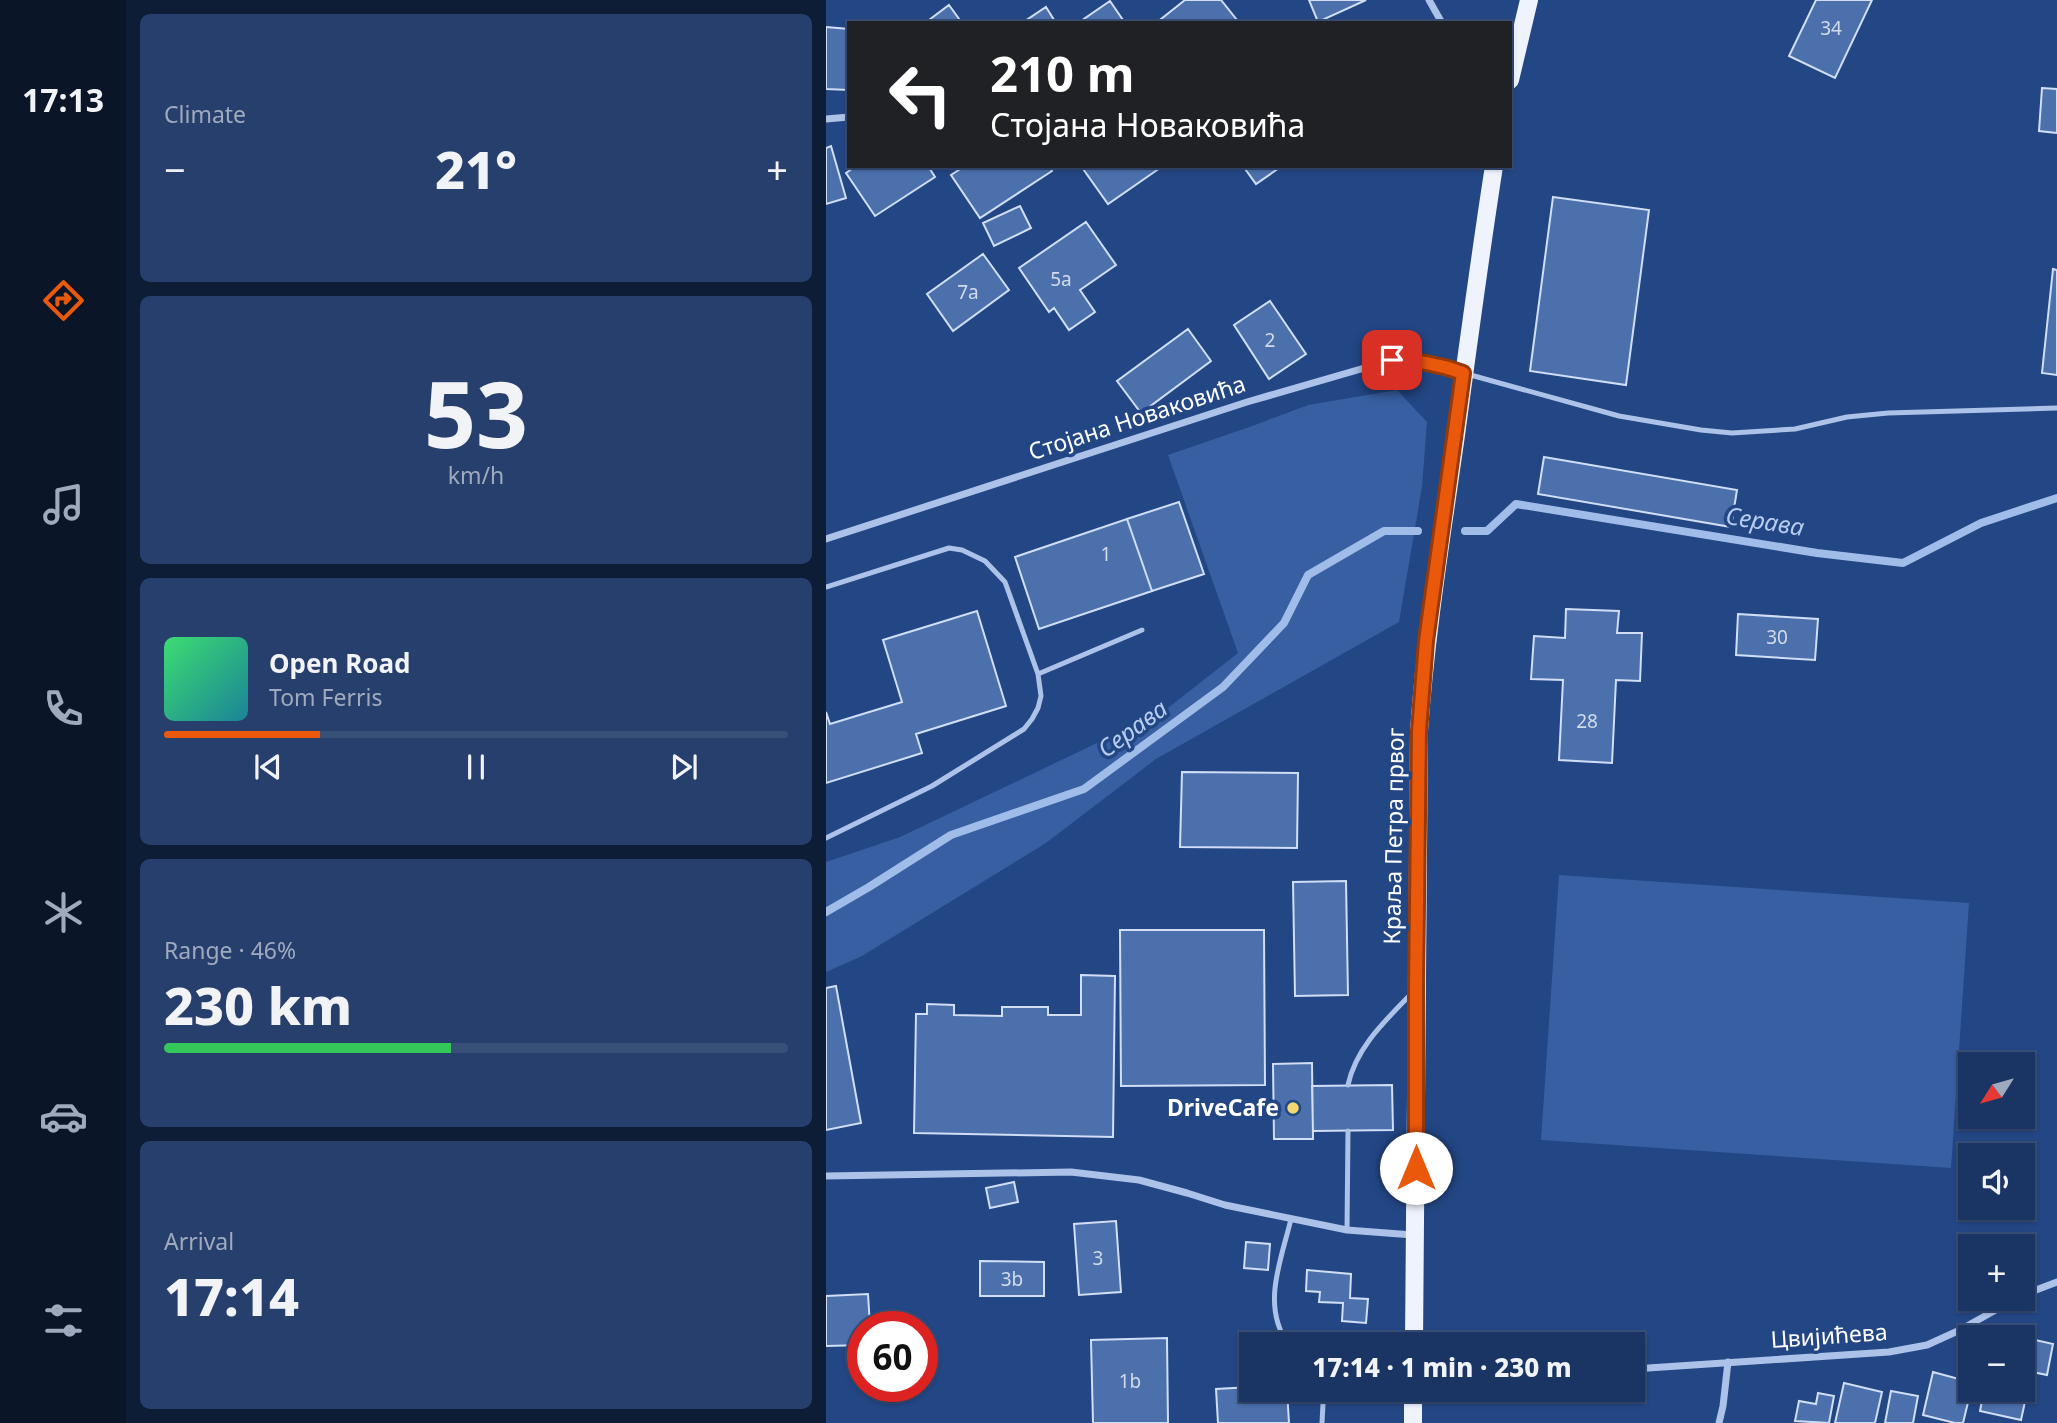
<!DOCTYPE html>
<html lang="en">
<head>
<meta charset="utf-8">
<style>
	body { margin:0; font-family:"Noto Sans",sans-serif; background:#273f6c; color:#f1f3f6; height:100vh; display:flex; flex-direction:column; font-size:26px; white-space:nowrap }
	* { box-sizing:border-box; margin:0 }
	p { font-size:23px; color:#9faabe }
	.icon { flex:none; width:38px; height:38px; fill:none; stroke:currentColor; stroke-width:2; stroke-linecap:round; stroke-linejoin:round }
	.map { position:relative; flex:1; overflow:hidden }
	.sheet { display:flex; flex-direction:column; gap:14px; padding:14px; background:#0e1d36; width:700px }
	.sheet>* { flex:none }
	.top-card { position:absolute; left:21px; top:21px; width:665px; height:147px; border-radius:0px; box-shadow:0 2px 5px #0004,0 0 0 2px #384f78; background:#202124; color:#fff; overflow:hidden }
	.needle { width:46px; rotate:233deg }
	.controls { position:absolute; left:1132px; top:1052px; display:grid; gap:14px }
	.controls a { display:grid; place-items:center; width:77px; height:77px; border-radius:0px; background:#1a3463; box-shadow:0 2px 5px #0004,0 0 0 2px #384f78; font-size:35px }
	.speed { position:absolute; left:21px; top:1311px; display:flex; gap:14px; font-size:35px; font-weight:700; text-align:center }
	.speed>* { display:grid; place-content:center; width:91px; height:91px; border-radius:50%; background:#1a3463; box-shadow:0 2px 5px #0004,0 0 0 2px #384f78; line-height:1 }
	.speed .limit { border:10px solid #d22; background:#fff; color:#111 }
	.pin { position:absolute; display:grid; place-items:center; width:60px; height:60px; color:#fff; margin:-30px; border-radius:14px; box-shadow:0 4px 10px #0006 }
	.me { position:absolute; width:77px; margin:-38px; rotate:0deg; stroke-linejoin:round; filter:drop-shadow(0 0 5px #0008) }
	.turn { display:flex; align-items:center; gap:24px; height:147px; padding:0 28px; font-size:32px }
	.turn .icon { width:91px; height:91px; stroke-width:2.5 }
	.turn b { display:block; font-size:49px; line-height:60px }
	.big { font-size:52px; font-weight:800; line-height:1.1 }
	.sheet .widget { flex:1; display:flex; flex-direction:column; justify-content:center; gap:10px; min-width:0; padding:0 24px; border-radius:10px; background:#273f6c }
	.sheet .dial { align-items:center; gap:0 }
	.dial b { font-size:91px; line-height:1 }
	.song { display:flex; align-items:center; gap:21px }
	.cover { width:84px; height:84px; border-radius:10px; background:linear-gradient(135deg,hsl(140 70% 55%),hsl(190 70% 35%)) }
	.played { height:7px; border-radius:4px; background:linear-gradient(90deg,#ea580c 25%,#384f78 25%) }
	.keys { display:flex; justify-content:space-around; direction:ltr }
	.heat { display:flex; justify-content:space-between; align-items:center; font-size:38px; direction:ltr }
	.charge { height:10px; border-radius:5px; background:linear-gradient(90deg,#34c759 46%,#384f78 0) }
	.trip { position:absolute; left:413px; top:1332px; width:406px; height:70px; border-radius:0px; background:#1a3463; box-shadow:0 2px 5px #0004,0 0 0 2px #384f78; font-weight:800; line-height:70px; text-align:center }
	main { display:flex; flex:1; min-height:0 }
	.dock { display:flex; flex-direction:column; width:126px; justify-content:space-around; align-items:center; background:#0a1528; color:#9faabe }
	.dock .icon { width:49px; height:49px }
	.dock .selected { color:#ea580c }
	.dock b { font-size:32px; color:#f1f3f6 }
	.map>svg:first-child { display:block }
	.green { fill:#375fa1 }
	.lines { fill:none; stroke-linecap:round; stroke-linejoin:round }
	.stream { stroke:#a0bce9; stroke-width:8 }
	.building { fill:#4b70ac; stroke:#d0def6; stroke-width:2 }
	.service { stroke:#acc2e8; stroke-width:5 }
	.minor { stroke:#acc2e8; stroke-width:7 }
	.primary { stroke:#eef3fe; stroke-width:18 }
	.route-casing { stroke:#983908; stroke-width:18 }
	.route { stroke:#ea580c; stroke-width:12 }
	.poi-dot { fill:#f3d76f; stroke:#234684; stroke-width:2.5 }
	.labels { text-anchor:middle; stroke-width:7; stroke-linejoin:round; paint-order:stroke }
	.number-label { font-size:19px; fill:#d2dbea }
	.street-label { font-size:23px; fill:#fff; stroke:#234684 }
	.poi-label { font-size:23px; font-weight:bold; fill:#fff; stroke:#234684; text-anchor:end }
	.water-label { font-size:24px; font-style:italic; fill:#b7cdf0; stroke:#234684 }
</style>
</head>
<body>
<main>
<nav class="dock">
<b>17:13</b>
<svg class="icon selected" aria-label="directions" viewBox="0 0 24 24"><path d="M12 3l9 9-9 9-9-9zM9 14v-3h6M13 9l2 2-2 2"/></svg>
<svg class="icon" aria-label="music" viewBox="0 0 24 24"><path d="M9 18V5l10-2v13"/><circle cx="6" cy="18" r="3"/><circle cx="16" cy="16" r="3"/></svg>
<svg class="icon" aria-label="phone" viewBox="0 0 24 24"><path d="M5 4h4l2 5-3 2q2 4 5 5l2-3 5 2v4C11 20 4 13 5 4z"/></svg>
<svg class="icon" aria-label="climate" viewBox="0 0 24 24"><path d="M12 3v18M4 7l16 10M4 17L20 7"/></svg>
<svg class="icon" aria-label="car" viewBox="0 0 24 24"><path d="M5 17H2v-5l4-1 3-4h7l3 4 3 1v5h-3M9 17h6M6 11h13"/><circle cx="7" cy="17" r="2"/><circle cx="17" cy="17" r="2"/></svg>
<svg class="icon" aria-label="filters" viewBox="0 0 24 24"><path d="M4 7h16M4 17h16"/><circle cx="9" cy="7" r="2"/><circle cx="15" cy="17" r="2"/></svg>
</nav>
<section class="sheet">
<div class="widget"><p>Climate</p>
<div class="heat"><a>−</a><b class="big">21°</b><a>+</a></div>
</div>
<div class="widget dial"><b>53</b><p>km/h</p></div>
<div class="widget">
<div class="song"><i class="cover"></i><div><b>Open Road</b><p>Tom Ferris</p></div></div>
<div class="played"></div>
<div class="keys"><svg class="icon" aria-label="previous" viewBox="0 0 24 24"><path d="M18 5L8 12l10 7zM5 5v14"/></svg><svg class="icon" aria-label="pause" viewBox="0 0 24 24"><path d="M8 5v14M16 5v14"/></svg><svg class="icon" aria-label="next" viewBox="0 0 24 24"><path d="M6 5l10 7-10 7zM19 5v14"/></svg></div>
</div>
<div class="widget"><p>Range · 46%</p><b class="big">230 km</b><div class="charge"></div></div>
<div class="widget"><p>Arrival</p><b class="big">17:14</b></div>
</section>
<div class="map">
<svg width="1231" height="1423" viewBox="0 0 1231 1423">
	<rect width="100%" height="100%" fill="#234684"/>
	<path class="green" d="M571 390 601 422 596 487 573 622 330 759 220 843 36 956 0 972V862L74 837 338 711 412 653 342 455 429 425 482 405Z
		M733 875 1143 903 1125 1168 715 1140Z"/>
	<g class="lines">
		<path class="stream" d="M639 531H661L690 504 991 553 1077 563 1155 523 1231 498
			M0 912 43 887 125 835 258 789 397 687 458 623 482 575 558 531H592"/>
	</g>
	<path class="building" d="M359 0H395L411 20 407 23H330Z
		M483 0H540L492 22Z
		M990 0H1046L1009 78 963 56Z
		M284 1 299 23H252Z
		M123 5 136 23H99Z
		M220 7 230 23H196Z
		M0 27 23 29V90L0 89Z
		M1216 88 1231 89V133L1213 131Z
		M5 146 20 198 0 204V148Z
		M30 166H102L109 177 49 216 20 173Z
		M139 166H223L226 171 154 218 125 175Z
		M255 166H333L334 168 282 204Z
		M417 166H456L430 184Z
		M727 197 823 210 800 385 704 371Z
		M194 206 205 228 168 246 157 223Z
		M260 222 290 265 254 290 269 312 243 330 228 308 223 312 193 268Z
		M157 254 183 290 127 331 101 294Z
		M1227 269 1231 270V375L1216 373Z
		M444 301 480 354 443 379 408 325Z
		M362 329 385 361 315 413 291 381Z
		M718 457 911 490 905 527 712 494Z
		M353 502 378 574 326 591 301 519Z
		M301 519 326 591 213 629 189 557Z
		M740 609 793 611 791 633H816L814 681 790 680 786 763 733 760 737 680 705 679 708 636 739 638Z
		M151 611 180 706 90 734 96 753 0 783V712L4 724 76 702 57 640Z
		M912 614 992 619 989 660 910 655Z
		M356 772 472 773 471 848 354 847Z
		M520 881 522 995 469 996 467 882Z
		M294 930H438L439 1085 295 1086Z
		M255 975 289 976 287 1137 88 1133 90 1014H101V1004L128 1005V1015L176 1016V1007H222V1015H255Z
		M10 986 35 1123 0 1130V988Z
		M486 1063 487 1139H448L447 1064Z
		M566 1085 567 1130 487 1131 486 1086Z
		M188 1182 192 1202 164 1208 160 1188Z
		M290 1221 295 1292 253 1295 248 1224Z
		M420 1242 444 1244 442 1270 418 1268Z
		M154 1261 218 1262V1296H154Z
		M481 1270 525 1274 524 1298 542 1299 540 1323 516 1321 517 1303 493 1302 494 1292 480 1291Z
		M42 1294 44 1326H37V1345L0 1346V1296Z
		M341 1338 342 1423H267L265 1340Z
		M1200 1338 1227 1344 1221 1375 1197 1370V1353Z
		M1107 1372 1144 1382 1145 1390 1137 1423H1129L1097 1415Z
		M1197 1372 1205 1374 1195 1420 1154 1411 1158 1390H1197Z
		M1018 1383 1056 1392 1049 1423H1009Z
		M425 1387V1390H461L463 1423H392L390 1389Z
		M1065 1391 1092 1396 1087 1423H1059Z
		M992 1393 1008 1396 1003 1423 969 1421 973 1401 990 1404Z"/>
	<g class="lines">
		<path class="service" d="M641 374 793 416 875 430 906 433 969 429 1021 417 1062 413 1231 408
			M0 587 123 548 136 550 159 561 179 582 212 674 215 696 212 708 206 719 198 729 106 786 0 838
			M212 674 316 630
			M522 1085C530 1047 560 1020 587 992
			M521 1230 522 1131
			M462 1344C435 1305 455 1261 465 1219
			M493 1390 497 1404 496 1423"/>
		<path class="minor" d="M603 0 616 23
			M0 119 23 117
			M0 539 421 402 566 360 596 361 637 373
			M0 1176 245 1172 313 1180 361 1193 399 1205 521 1230 587 1235
			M1197 1295 1231 1282
			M807 1369 1063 1352 1101 1345 1134 1330 1191 1298
			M893 1423 897 1406 902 1362"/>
		<path class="primary" d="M684 80 703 0
			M588 1344 593 731C600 631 616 534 630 435 642 345 654 256 668 166
			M587 1423V1390"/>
	</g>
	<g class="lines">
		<g class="route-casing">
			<path id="route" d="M566 360C591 360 613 364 637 373L600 641 593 731 590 988V1168"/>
		</g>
		<use href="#route" class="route"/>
	</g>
	<circle class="poi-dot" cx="467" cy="1108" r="7"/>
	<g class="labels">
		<g class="number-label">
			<text x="1005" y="35">34</text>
			<text x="235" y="286">5a</text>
			<text x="142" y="299">7a</text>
			<text x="444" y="347">2</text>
			<text x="280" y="561">1</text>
			<text x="951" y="644">30</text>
			<text x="761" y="728">28</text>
			<text x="272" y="1265">3</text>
			<text x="186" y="1286">3b</text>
			<text x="304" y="1388">1b</text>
		</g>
		<g class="street-label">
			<text transform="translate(311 418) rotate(-18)" y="8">Стојана Новаковића</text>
			<text transform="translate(568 836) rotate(-89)" y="8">Краља Петра првог</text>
			<text transform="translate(1003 1336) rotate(-4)" y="8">Цвијићева</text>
		</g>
		<g class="poi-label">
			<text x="453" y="1116">DriveCafe</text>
		</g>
		<g class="water-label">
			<text transform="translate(939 522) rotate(9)" y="8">Серава</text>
			<text transform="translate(307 729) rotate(-36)" y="8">Серава</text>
		</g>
	</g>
</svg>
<div class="controls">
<a><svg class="needle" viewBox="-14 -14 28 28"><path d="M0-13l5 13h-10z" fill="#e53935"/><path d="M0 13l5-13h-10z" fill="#9faabe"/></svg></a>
<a><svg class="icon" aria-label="sound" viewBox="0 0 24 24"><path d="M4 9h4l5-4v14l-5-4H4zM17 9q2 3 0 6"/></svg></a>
<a>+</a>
<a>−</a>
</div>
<div class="speed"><div class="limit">60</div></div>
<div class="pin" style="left:566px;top:360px;background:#d93025"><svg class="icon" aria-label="arrive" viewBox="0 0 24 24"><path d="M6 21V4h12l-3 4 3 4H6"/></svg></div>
<svg class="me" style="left:590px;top:1168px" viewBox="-20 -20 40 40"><circle r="19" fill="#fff"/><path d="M0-13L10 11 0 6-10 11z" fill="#ea580c"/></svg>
<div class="trip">17:14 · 1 min · 230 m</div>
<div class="top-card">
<div class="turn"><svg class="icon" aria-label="left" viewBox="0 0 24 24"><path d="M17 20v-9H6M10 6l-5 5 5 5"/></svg><div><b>210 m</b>Стојана Новаковића</div></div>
</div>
</div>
</main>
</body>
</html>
